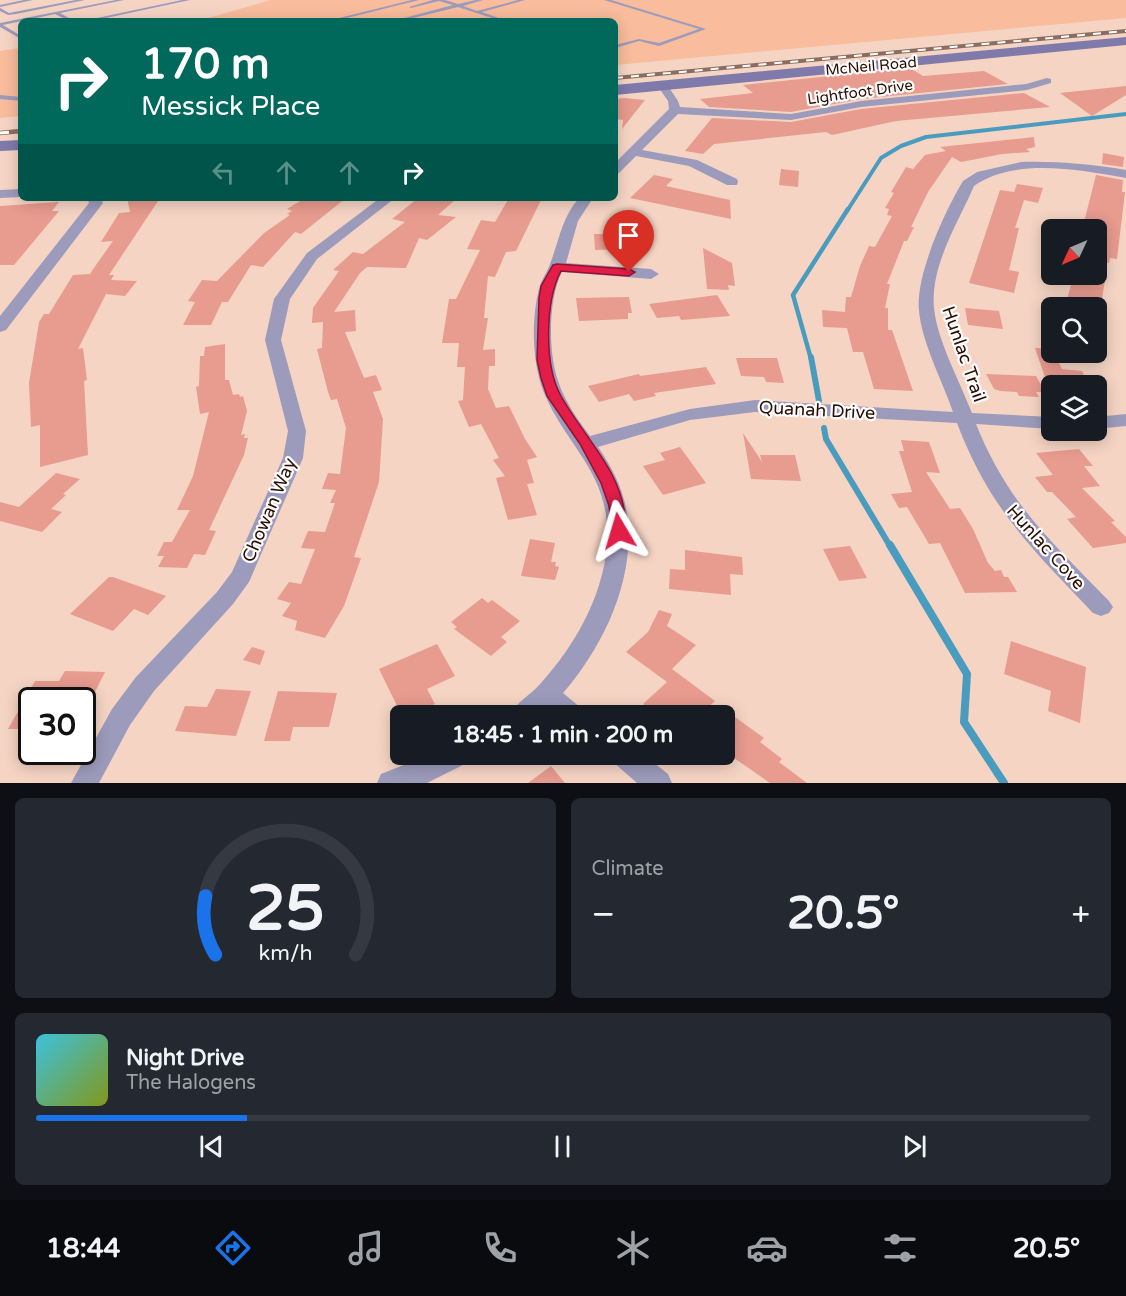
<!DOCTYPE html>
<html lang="en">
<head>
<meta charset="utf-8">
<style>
	body { margin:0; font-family:"Varela Round",sans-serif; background:#242831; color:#f1f3f6; height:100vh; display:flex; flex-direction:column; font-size:22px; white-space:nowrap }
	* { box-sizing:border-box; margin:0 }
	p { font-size:20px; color:#9ea1a6 }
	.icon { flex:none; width:33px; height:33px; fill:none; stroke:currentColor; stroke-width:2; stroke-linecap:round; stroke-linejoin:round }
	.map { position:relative; height:783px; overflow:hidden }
	.sheet { display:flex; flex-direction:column; gap:15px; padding:15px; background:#0d0f14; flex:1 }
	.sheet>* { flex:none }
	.guide { position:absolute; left:18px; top:18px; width:600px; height:183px; border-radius:9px; box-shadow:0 3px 15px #0003; background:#00695c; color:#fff; overflow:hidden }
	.needle { width:39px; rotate:226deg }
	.fabs { position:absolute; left:1041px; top:219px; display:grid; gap:12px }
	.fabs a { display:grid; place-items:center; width:66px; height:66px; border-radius:9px; background:#171b24; box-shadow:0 3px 15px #0003; font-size:30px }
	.speed { position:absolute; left:18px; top:687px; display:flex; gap:12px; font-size:30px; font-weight:700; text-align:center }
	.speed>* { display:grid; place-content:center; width:78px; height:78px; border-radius:50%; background:#171b24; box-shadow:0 3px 15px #0003; line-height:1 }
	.speed .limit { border:3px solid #111; border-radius:9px; background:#fff; color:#111 }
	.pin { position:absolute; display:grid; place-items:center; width:51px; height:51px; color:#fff; margin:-62px -26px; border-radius:50% 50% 50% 0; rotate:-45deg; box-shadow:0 0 6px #0007 }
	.pin .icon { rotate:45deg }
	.me { position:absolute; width:66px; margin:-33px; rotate:353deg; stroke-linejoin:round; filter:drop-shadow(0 0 4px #0008) }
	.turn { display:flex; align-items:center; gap:21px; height:126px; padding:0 24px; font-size:27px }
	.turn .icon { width:78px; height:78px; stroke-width:2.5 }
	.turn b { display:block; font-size:42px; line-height:51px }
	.lanes { display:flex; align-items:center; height:57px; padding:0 24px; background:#0003; justify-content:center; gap:30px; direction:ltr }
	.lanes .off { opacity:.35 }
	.big { font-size:45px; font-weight:700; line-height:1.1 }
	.sheet .widget { flex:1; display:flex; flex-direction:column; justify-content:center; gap:9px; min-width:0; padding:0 21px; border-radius:9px; background:#242831 }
	.sheet .dial { align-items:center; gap:0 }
	.dial svg { height:156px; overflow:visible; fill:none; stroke:#363941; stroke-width:7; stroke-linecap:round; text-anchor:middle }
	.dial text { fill:#f1f3f6; stroke:none }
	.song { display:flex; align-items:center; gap:18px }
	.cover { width:72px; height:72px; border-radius:9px; background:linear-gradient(135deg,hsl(190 70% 55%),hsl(70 70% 35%)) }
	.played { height:6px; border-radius:3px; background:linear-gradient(90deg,#1a73e8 20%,#363941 20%) }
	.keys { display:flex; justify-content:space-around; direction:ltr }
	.heat { display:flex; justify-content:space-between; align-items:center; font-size:33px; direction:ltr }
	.sheet .tiles { flex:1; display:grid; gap:15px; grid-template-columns:1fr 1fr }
	.widget:last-child { grid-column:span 2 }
	.trip { position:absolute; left:390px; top:705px; width:345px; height:60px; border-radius:9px; background:#171b24; box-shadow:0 3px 15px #0003; font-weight:700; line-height:60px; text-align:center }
	.dock { display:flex; height:96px; justify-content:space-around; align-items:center; background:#090b0e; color:#9ea1a6 }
	.dock .icon { width:42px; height:42px }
	.dock .selected { color:#1a73e8 }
	.dock b { font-size:27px; color:#f1f3f6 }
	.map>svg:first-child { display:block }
	.green { fill:#f9bc9c }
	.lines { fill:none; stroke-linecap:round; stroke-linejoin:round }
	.stream-far3 { stroke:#4a9cbf; stroke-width:4 }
	.stream-far2 { stroke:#4a9cbf; stroke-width:4.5 }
	.stream-far1 { stroke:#4a9cbf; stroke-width:6 }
	.stream { stroke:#4a9cbf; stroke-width:8 }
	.building { fill:#e89b8f }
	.service { fill:#9d9bbb; fill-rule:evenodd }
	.minor { fill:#9d9bbb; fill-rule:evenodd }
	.secondary { fill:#7f7aaa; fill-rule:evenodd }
	.rail-far1-casing { stroke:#8b6d5f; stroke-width:4 }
	.rail-casing { stroke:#8b6d5f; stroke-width:4.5 }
	.rail-far1 { stroke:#fdfdfd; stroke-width:2; stroke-dasharray:8; stroke-linecap:butt }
	.rail { stroke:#fdfdfd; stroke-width:3; stroke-dasharray:9; stroke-linecap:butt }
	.route { fill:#e11d48; stroke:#92132f; stroke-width:1.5 }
	.labels { text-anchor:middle; stroke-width:4.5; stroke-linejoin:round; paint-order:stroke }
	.far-street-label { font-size:15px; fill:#2a0e01; stroke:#fdfdfd }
	.street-label { font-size:18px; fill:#2a0e01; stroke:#fdfdfd }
</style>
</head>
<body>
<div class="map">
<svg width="1126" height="783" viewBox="0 0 1126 783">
	<rect width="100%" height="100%" fill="#f5d4c4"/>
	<path class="green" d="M271 0H1126V18L615 65V21H198Z
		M21 48V116L0 118V51Z"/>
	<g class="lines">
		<path class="stream-far3" d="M847 211 881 158 901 146 926 137 1126 114"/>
		<path class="stream-far2" d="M811 359 793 295 848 209"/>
		<path class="stream-far1" d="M811 357 819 401
			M824 428 826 439 890 546"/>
		<path class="stream" d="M890 545 967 674 964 722 1004 783"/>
	</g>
	<path class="building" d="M910 68 923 76 984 71 1008 84 861 99 791 112 709 107 700 99 753 93 743 85Z
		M1126 86V95L1092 116 1060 93Z
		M1024 93 1050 107 896 121 832 135 826 132 714 144 703 154 685 151 712 118 791 122 861 109Z
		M625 98 645 100 622 129 623 120 615 119V99Z
		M1034 137 1035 147 1026 149 1030 152 1002 154 961 162 952 157 928 192 911 227H914L907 241H904L887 284H890L885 308H888V330H892L913 391 874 389 863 352H853L847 328 823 327 822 310 845 312 846 297H851L860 266 869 246 875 247 892 216 887 215 889 209 885 208 894 193 891 192 906 167 913 169 925 155 946 151 940 147Z
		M1103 153 1124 157 1123 167 1102 164Z
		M781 169 799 171 798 187 779 185Z
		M654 175 673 179 666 186 730 200 731 219 630 198Z
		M1096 175 1123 180 1122 192H1125L1117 259 1110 258 1109 263 1096 261V230H1082Z
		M1017 184 1043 188 1038 203 1024 200 1015 228H1019L1009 270 1019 272 1014 293 969 283 1000 190 1014 192Z
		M127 198H160L109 275H114L111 280 137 281 125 296 106 294 78 349 83 348 87 380 84 381 88 455 40 467V425L31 427 29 383 39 322 44 314H49L73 275 90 274 96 265 113 241 101 242 119 213 130 212Z
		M305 198H346L301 234 295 232 263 267 251 265 228 302H222L211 325H183L195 302 188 301 202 280 217 281 264 233 290 215 287 214 292 211 287 209Z
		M418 198H457L438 215 456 217 427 240 419 238 406 268 367 267 360 273 334 312 355 310 356 331 345 332 364 378 376 375 382 390 373 392 383 419 379 482 354 557 361 558 344 606 325 638 295 630 297 621 282 616 291 603 277 599 289 582 301 584 315 549 301 548 308 531 325 532 335 503H330L336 490 322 489 328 473 340 474 346 428 337 399 331 400 328 392 317 349 322 348 323 322 312 323 313 308 339 271 333 270 353 252 363 254 405 222 392 219Z
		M509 198H542L516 251 506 252 495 277 488 276 484 318H488L483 350 495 349V366H489L488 389 496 408 509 406 525 439 537 457 527 460 534 483 527 484 537 515 508 520 496 478 505 476 493 460 499 458 481 424 469 427 458 401 463 400 465 367H457L459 343H442L449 299H456L480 250 467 249 481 220 495 222Z
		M59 202 52 211H59L14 265H0V206Z
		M594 234H630L631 249 595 250Z
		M703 248 732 263 735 286 728 285 729 290 707 289Z
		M1074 274H1106L1100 311 1096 310V308L1066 303Z
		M717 295 730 316 681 320 679 316 657 318 649 304Z
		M629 297 632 313H628V319L579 321 576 298Z
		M965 308 999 311 1003 329 968 325Z
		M225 344V380H229L233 395 239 394 240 397 243 396 247 411 241 435 245 434 244 438H248L244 455 209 530 216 531 205 555 194 554 187 568 158 567 164 556H157L164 542H172L190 510H177L193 476 209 412 200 414 196 387 199 386 200 356H204L205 347Z
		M1035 348 1052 349 1062 369 1082 371 1089 386H1048Z
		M736 358H777L784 383 766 382 764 377 741 376Z
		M706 367 716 384 654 393 656 396 634 401 629 394 599 402 588 386 639 374 640 376Z
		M986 374 1036 376 1045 392H1036L1039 397 1019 396 1017 392 1000 391 994 389Z
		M743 433 762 462 760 455H795L801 481 751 479Z
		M901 440 929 442 940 473 926 472 950 509 960 508 973 529 988 563 995 571 1001 570 1004 577H1008L1017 592 965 593 940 543 929 544 907 507 899 508 891 494 912 492 899 451H904Z
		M680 447 706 483 663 495 643 466 665 460 660 453Z
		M1079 449 1093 466H1084L1100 486 1082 488 1115 521 1111 522 1126 537V543L1093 548 1067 519 1076 517 1052 492H1047L1035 477 1053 475 1036 453Z
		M56 473 80 479 63 494 66 495 51 509 62 512 42 532 0 521V502L19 507Z
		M530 539 555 543 551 562H556L555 566 559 567 555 580 521 576Z
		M850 546 867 578 839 581 823 549Z
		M685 550 742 557 743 575 730 574 731 595 669 589 670 569 685 570Z
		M109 577H113L166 596 148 615 134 609 113 631 70 614Z
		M482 598 488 603 492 600 520 621 501 637 507 642 491 656 454 629 457 627 451 622Z
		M659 610 672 614 667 626 696 645 672 669 715 701 699 716H657L643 704 667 682 626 652 648 632Z
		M1011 641 1086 667 1080 723 1048 711 1051 691 1004 674Z
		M437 644 455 676 427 689 435 704 410 716H402L379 669Z
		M252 647 265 651 260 665 243 660Z
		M65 671 105 672 91 700H32V729H8L35 681H59Z
		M216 689 251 691 236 736 175 731 185 706 207 707Z
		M278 691 337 693 329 727H293L290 741H264Z
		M724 709 764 738 760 742 782 759 779 762 807 783H770L724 751Z
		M551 766 565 783H528Z"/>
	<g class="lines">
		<path class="service" d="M24 0H33L0 7V5Z
			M76 0H85L16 14 8 15 0 11V8L9 13Z
			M116 0H124L60 13 74 21H69L55 14 3 25 21 36V39L0 27V23Z
			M182 0H190L92 21H83Z
			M412 0H419L335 21H327Z
			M433 0H445L458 4 476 0H483L463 6 477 11 518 0H525L482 12 507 21H501L458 7 401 21H393L453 5 439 1 411 8 409 7Z
			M604 0H611L706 29 659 46 639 41 615 48V45L639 39 659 43 699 29Z
			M0 95 21 97V101L0 99Z"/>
		<path class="minor" d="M1047 78 1051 79V83L1027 90 861 107 791 120 678 114 642 150 697 160 737 179 738 182 737 185H727L689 166 636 156 619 173 615 174V163L669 109 668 101 657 85 662 82 666 83 678 101 680 107 791 114 861 101 1026 84Z
			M1021 162C1056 161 1091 164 1126 170V178C1079 170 1015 157 974 186 958 223 930 266 934 308 937 340 960 382 972 413L1052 417V429L976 424C1008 504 1051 541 1109 601L1113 607 1109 613 1101 616 1093 613C1032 549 989 508 957 423L755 412 690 420 598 447C612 467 624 490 627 515 636 578 604 646 563 693L581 708 585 716H553L547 710 541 716H509C516 702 531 695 541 683 575 645 602 598 607 546 612 474 569 451 544 393 532 364 531 320 539 289 541 280 547 273 550 264 559 241 562 217 579 198H593L578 221 566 263 651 269 659 274 651 279 562 272C548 299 548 352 558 381 565 401 577 419 590 436L690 409 755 400 953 412C942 380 922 343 919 311 915 276 945 211 963 181L977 172Z
			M21 189V197L0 198V190Z
			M87 198H101L103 203 6 330 0 332V316L89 203Z
			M380 198H395L317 259 290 299 281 340 306 431 303 458 249 582 233 604 154 691 130 725 99 783H71L112 709 136 677 217 592 232 572 283 458 288 431 265 340 274 299 307 253Z
			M1126 414V426L1096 429V417Z
			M431 754H473L469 762 427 783H377L381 774Z
			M609 754H643L668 774 672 783H637L613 762Z"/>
		<path class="secondary" d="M1126 37V45L615 95V85Z
			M21 140V150L0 151V141Z"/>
		<g class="rail-far1-casing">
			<path id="rail-far1" d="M615 78 1126 31"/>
		</g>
		<g class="rail-casing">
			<path id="rail" d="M0 133 21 131"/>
		</g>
		<use href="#rail-far1" class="rail-far1"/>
		<use href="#rail" class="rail"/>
	</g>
	<path class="route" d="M557 264 629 269 635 272 629 276 561 271C545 301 544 366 561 396 583 436 621 470 625 517 626 524 628 529 624 535H613L609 506 601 483 580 444 547 396 541 378 537 360 539 298 541 286 553 265Z"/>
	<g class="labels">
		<g class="far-street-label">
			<text transform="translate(871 66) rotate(-5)" y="5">McNeil Road</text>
			<text transform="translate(860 92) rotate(-8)" y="5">Lightfoot Drive</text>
		</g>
		<g class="street-label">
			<text transform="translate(964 354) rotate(71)" y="6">Hunlac Trail</text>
			<text transform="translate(817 410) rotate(3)" y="6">Quanah Drive</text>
			<text transform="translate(269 510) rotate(-67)" y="6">Chowan Way</text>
			<text transform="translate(1046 547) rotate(48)" y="6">Hunlac Cove</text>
		</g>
	</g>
</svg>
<div class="fabs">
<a><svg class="needle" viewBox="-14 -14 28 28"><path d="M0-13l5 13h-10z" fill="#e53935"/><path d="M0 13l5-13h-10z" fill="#9ea1a6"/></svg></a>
<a><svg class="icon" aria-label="search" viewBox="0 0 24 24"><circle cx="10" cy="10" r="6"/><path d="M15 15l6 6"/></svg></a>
<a><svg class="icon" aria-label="layers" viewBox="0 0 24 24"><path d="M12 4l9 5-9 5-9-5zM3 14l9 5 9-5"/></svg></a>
</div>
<div class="speed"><div class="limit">30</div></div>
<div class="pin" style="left:629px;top:272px;background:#d93025"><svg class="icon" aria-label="arrive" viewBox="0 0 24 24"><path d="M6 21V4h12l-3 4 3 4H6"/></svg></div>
<svg class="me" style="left:619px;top:531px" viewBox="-20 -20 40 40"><path d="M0-17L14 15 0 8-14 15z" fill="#e11d48" stroke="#fff" stroke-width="4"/></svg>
<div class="trip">18:45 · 1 min · 200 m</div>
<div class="guide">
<div class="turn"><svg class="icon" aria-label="right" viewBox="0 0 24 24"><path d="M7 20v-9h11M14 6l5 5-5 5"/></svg><div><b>170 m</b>Messick Place</div></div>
<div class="lanes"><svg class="icon off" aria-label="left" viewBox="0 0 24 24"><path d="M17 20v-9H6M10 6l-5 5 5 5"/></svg><svg class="icon off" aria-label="ahead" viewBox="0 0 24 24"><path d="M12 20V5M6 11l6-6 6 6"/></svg><svg class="icon off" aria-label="ahead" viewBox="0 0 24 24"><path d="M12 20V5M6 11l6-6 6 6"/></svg><svg class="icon" aria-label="right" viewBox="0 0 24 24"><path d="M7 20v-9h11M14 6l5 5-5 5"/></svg></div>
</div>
</div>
<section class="sheet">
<div class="tiles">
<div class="widget dial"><svg viewBox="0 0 100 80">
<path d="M14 69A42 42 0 1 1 86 69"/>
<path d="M14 69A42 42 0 0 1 9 39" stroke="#1a73e8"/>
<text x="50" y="56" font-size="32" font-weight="700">25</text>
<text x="50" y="72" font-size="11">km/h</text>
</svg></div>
<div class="widget"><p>Climate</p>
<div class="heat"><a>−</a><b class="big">20.5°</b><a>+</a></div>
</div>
<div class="widget">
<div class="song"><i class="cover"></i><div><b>Night Drive</b><p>The Halogens</p></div></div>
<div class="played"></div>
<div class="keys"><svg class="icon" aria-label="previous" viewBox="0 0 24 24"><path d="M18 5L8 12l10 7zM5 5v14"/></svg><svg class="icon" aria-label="pause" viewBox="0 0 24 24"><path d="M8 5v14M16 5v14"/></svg><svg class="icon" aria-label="next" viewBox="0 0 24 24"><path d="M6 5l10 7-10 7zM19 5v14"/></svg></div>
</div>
</div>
</section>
<nav class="dock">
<b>18:44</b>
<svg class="icon selected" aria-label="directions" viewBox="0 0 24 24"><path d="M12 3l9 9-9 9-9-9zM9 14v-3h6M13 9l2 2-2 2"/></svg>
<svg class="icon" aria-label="music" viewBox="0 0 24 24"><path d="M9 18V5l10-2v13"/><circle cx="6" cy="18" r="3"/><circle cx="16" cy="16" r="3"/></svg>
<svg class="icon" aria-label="phone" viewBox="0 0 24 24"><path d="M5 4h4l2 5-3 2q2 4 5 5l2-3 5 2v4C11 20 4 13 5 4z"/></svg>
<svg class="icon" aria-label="climate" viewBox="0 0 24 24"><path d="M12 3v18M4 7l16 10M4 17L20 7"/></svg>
<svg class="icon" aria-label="car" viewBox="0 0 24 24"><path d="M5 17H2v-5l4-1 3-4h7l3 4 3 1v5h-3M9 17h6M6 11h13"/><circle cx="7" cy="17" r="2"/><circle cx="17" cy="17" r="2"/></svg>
<svg class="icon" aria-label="filters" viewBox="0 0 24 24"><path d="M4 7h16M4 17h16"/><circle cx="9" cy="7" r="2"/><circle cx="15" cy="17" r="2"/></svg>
<b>20.5°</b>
</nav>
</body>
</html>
